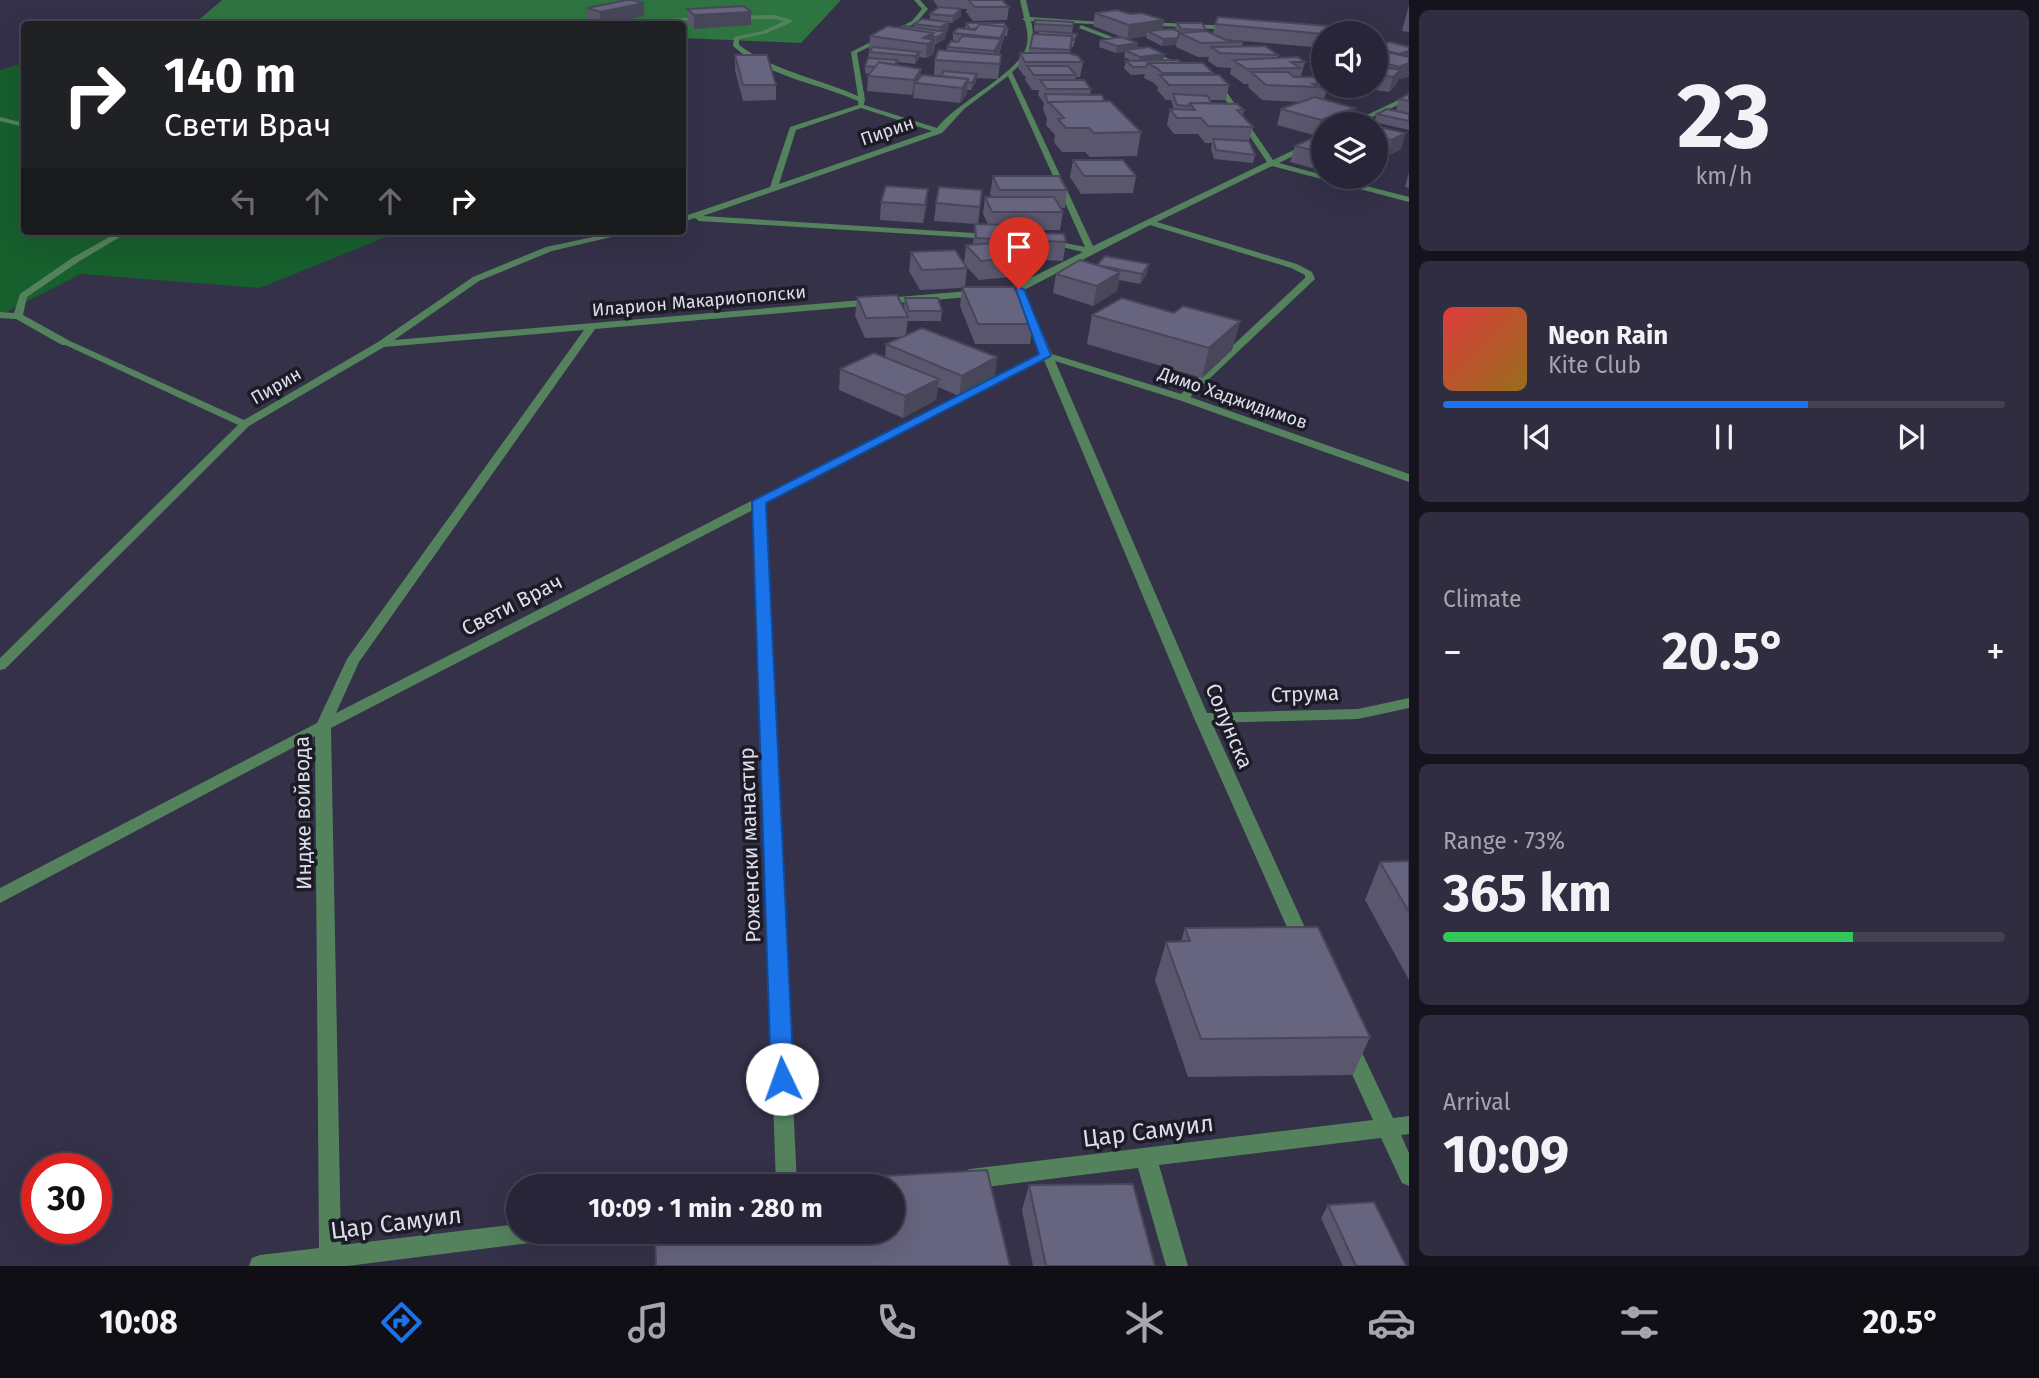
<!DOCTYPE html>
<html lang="en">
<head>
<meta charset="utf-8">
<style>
	body { margin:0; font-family:"Fira Sans",sans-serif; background:#2f2d3f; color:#f1f3f6; height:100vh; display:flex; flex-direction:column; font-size:26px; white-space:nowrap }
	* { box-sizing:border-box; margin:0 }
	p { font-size:23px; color:#a4a5ad }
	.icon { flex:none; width:38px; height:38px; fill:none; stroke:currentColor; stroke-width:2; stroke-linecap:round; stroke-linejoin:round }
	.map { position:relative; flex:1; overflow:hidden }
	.sheet { display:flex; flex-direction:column; gap:10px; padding:10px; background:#15141e; width:630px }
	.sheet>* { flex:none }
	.guide { position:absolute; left:21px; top:21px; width:665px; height:214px; border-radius:7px; box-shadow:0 7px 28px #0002,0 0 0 2px #434252; background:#202124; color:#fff; overflow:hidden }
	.buttons { position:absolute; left:1311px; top:21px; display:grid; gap:14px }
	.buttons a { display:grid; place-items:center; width:77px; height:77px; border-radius:50%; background:#272537; box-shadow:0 7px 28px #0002,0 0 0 2px #434252; font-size:35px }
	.speed { position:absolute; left:21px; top:1153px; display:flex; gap:14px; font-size:35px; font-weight:700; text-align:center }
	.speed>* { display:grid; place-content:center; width:91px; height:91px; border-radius:50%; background:#272537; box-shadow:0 7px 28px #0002,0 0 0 2px #434252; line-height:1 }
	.speed .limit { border:10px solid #d22; background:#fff; color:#111 }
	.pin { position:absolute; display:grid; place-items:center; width:60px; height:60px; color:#fff; margin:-72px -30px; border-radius:50% 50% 50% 0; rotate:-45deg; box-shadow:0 0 7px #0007 }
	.pin .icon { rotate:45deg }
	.me { position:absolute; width:77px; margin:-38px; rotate:357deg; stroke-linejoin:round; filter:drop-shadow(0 0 5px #0008) }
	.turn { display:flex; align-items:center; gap:24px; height:147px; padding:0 28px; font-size:32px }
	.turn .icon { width:91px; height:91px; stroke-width:2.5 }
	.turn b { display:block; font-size:49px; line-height:60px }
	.lanes { display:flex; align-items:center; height:66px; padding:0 28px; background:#0003; justify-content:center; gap:35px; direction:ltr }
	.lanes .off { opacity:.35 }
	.big { font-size:52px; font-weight:700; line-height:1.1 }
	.sheet .card { flex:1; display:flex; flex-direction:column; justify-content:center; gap:10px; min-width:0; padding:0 24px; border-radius:10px; background:#2f2d3f }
	.sheet .dial { align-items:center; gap:0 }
	.dial b { font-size:91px; line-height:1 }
	.song { display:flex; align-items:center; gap:21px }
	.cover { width:84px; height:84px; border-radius:10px; background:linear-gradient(135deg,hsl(0 70% 55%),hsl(40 70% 35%)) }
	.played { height:7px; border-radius:4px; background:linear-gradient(90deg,#1a73e8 65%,#434252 65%) }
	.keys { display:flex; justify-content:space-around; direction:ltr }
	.heat { display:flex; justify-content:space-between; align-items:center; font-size:38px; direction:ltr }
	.charge { height:10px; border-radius:5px; background:linear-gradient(90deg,#34c759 73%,#434252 0) }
	.trip { position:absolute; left:506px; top:1174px; width:399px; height:70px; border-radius:35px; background:#272537; box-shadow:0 7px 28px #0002,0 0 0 2px #434252; font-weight:700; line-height:70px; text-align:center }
	.tab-bar { display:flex; height:112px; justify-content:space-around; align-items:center; background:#100f16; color:#a4a5ad }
	.tab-bar .icon { width:49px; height:49px }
	.tab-bar .active { color:#1a73e8 }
	.tab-bar b { font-size:32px; color:#f1f3f6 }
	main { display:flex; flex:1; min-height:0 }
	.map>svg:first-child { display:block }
	.green { fill:#175f2d }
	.forest { fill:#2e7440 }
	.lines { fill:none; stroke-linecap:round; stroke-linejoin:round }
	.lane { fill:#54825d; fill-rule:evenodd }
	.street { fill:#54825d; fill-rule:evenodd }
	.wall { fill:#59566d }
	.shaded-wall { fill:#484659 }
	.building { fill:#67647f; stroke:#484659; stroke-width:2 }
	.route { fill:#1a73e8; stroke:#114b97; stroke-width:2 }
	.labels { text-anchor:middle; stroke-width:7; stroke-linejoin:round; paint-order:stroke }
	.far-street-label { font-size:18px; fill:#dddceb; stroke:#1c1b26 }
	.street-label { font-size:21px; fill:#dddceb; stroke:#1c1b26 }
	.near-street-label { font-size:24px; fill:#dddceb; stroke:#1c1b26 }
</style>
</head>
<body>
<main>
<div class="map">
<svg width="1409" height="1266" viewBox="0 0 1409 1266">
	<rect width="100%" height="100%" fill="#343149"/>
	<path class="green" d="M24 63V231H401L260 288 81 274 0 315V70Z"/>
	<path class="forest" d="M222 0H841L801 43 683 38 682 24H389L303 21 288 24H194Z"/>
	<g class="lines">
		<path class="lane" d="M914 0H920L928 9 916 23 857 53 865 100 863 107H859L858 101C817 83 767 77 733 46L734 37 763 31 784 21 775 19H734L732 16 775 15 792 20V22L767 33 739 39V45C775 72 818 78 858 96L851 52 912 21 922 9Z
			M707 16 709 19 628 24 631 22Z
			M0 117 24 123V127L0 121Z
			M120 231H130L78 262 27 297 23 315 70 341V345H62L16 319 0 318V312L14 313 20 294 72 258Z"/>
		<path class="street" d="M1020 0H1026L1030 17 1115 23 1112 25 1031 21C1037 44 1029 57 1012 72L1093 246 1267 162 1221 93 1212 85 1215 83 1226 91 1273 160 1323 136V141L1279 163 1323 175V177H1331L1409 197V202L1272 166 1157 222 1297 264 1312 272 1315 279 1190 397 1409 474V482L1179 400 1055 361 1207 713 1358 709 1409 698V708L1358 719 1212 723 1312 943 1309 948 1303 950 1297 948 1294 943 1194 718 1044 360 765 504 797 1186H776L753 510 331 728 341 1245 518 1224V1232H549L546 1239 538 1242 347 1266H249L252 1258 260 1255 319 1248 315 736 0 903V888L317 723 347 659 584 330 384 347 249 426 5 669 0 670V658L238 425 61 343 70 341 244 420 378 342 473 277 546 247 621 231H637L552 251 479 281 394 340 980 290 985 293 980 296 595 329 359 662 336 713 1041 353 1016 292 1006 290 1083 252 1045 243V239L1085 247 1008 76 964 109 942 133 703 216 990 234 993 235V239L699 221 695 218 682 222V217L770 187 790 127 861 104 937 128C958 101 1016 75 1026 48 1029 38 1027 30 1025 21L1022 19 1024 18ZM861 108 932 131 779 184 796 130ZM1150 225 1291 268 1305 275V278L1181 394 1052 354 1024 290Z
			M1147 22 1231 26 1234 28 1231 30 1145 25Z
			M1081 25 1188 66 1189 67 1184 68 1079 28Z
			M1409 95V100L1357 124H1348Z
			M1350 1040 1357 1042 1393 1118 1409 1116V1134L1401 1135 1409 1153V1186L1402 1183 1381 1138 1159 1165 1188 1266H1166L1138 1168 970 1189 962 1186 959 1179 962 1172 970 1169 1373 1120 1340 1048 1343 1042Z"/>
	</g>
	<path class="wall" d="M933 0H1002L1009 7 1007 20 973 21 966 12 967 9H957H961V16L952 23H949L948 29 944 32H946L945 39 936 44H935L934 54 926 58 919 57 915 64 897 62 896 65 921 69 920 76H942L934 75 935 60 947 50V47L953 41V33L965 29 966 23 1008 29 1007 36H1004L999 55H1001L998 79 976 78V82L971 90H967V94L960 103 913 98 914 93 912 95 867 91 868 76 870 74 865 73V66L868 58 869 52 871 50H869L870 36 902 28 914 27V24L930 20V14L938 7Z
		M1409 5V32L1402 31Z
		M587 8 644 16 607 24H596L587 22Z
		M687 9 751 12V25L694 29 688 23Z
		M1095 13 1162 30 1176 31 1175 29 1177 23 1206 31 1213 34 1215 24 1323 33V48L1223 39 1243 42 1242 46 1278 55 1277 58 1305 62 1301 76 1298 77 1323 80V86H1328L1324 99H1321L1355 108 1351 123 1367 124H1323L1317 136 1277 125 1281 109 1302 102 1262 100 1248 87 1249 84H1244L1230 74 1231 68 1217 67 1208 61 1209 57H1198L1176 47V45L1162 46 1146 38 1147 36 1127 39 1093 26Z
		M1035 20 1073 26 1072 33 1077 34 1073 47H1071L1070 54 1083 62 1080 77H1076L1075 80 1091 89 1090 95 1104 101 1141 132 1137 156 1090 157 1085 152H1062L1054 142 1055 135 1046 125 1047 119 1043 109 1044 103 1038 95 1039 90H1032L1025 80 1026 76H1024L1018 68 1020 53H1029L1033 34H1038L1039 32 1034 31Z
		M1100 40 1164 54 1163 60 1181 63 1213 73 1212 75 1229 85 1226 100H1210L1211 103 1244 110 1242 116 1253 127 1249 141 1255 155 1253 163 1214 159 1211 148 1212 143H1205L1198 134H1174L1167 125 1170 109H1174L1171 100H1166L1157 90 1158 87 1154 83 1144 78 1145 74 1131 75 1124 68 1126 61H1132L1124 57 1125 52 1116 53 1099 47Z
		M1376 46 1409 47 1396 85 1389 92 1368 89 1367 93 1359 99 1341 96 1343 89 1347 86H1376Z
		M735 55 776 85V100L743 101 735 70Z
		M1409 94V130L1374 122 1377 114 1396 111 1399 99Z
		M1376 126 1405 133 1401 149 1388 156 1377 154 1376 159Z
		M1323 133V171L1290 162 1295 146Z
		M1073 160 1136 176 1133 193 1081 194 1070 177Z
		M1409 172V188L1405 187Z
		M993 176 1067 190 1065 208H1061L1063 212 1060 230H1034L1035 233 1066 242 1063 261 1025 259 1022 276 979 280 964 264 966 245H973L975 224 934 221 936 203 982 190 978 224H988L983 214 985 197H992L990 194Z
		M886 186 927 206 923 223 880 220 881 202Z
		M911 252 967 268 965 287 1033 324 1030 344H975L960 306 962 288 920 290 909 271Z
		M1097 265 1147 274 1140 284 1119 280 1117 291 1093 306 1053 293 1056 274Z
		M857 297 906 313 904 308 905 298 942 311 941 321H908V319L906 335 995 378 959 396 938 387 936 400 903 418 839 390 840 369 885 357 886 344 902 337 865 338 855 316Z
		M1174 313 1240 321 1232 350 1202 378 1087 344 1092 315Z
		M1409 861V980L1365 900 1380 862Z
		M1185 928 1370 1037 1353 1075 1188 1077 1155 980 1166 942H1181Z
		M1029 1185 1155 1266H1033L1022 1210Z
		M1328 1205 1406 1266H1343L1321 1218Z"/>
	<path class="shaded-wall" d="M644 3V16L607 24H601L600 12Z
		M961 9V16L952 23 953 16Z
		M751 12V25L694 29V15Z
		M1164 20 1162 34 1147 31V36L1127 39 1129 25Z
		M949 22 948 29 940 34V27Z
		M1006 27 1004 40 1000 47V54L993 65 994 51 999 43 1000 38Z
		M946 32 945 39 936 44 937 37Z
		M933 33V41L935 40 934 54 926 58 927 44 923 38Z
		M1178 38 1176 45 1162 46 1163 39Z
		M1138 43 1137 50H1125V52L1116 53 1117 46Z
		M1409 51V58L1397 61 1399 54Z
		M920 52 919 59 915 64V56Z
		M1164 54 1163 61 1139 64 1140 57Z
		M1409 63V77L1397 80 1396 85 1389 92 1393 77 1397 74 1399 67Z
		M921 69 920 83H915L914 93 912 95 914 80Z
		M977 74 976 82 971 90 972 83Z
		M968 79 967 94 960 103 962 88Z
		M1369 86 1367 93 1359 99 1361 92Z
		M1355 108 1350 123 1348 124H1323V133L1317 136 1321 120Z
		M1405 133 1401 149 1388 156 1392 140Z
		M1381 142 1376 159V145Z
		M928 189 927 206 923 223 925 205Z
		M1149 264 1147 274 1140 284 1142 274Z
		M1120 272 1117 291 1093 306 1097 286Z
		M1240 321 1232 350 1202 378 1209 348Z
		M997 357 995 378 959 396 962 376Z
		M939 379 936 400 903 418 905 396Z"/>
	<path class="building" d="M627 0H632L644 3 600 12 587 8Z
		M968 0H1002L1009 7H975Z
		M744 6 751 12 694 15 687 9Z
		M939 7 961 9 953 16 930 14Z
		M1117 10 1130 14 1142 13 1164 20 1129 25 1095 13Z
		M1218 17 1328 26 1327 33 1323 34 1215 24Z
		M922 19 949 22 940 27 914 24Z
		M1035 20 1073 22V26L1035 24Z
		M966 23H1004L1008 29H1005L1006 27 980 24 976 29H970Z
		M1177 23H1202L1206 30 1181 29Z
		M980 24 1006 27 1000 38 953 33 958 28 975 30Z
		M888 26 933 33 923 38 935 40 927 44 870 36Z
		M905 26 946 32 937 37H933V33L902 28Z
		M1339 28 1375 33H1330Z
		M1173 29 1180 32 1179 33 1178 38 1163 39 1147 31Z
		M1039 31 1077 34 1074 40 1072 39V36L1038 34Z
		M1206 31 1226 40 1243 42 1201 43 1179 33Z
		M1033 34 1072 36 1070 50 1030 48Z
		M962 36 1001 39 994 51 947 47 951 41 958 42Z
		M1121 37 1138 43 1117 46 1100 40Z
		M1390 42 1409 47V51L1399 54 1376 48V46Z
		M1265 46 1278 55 1220 53 1211 47Z
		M873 47 920 52 915 56 869 52Z
		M1149 47 1164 54 1140 57 1125 50Z
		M938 50 1001 55 1000 64 935 60Z
		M1383 51 1409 57V63L1399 67 1376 61V54Z
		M1020 53H1069L1078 56 1083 62H1025Z
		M735 55H767L776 85H743Z
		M1298 57 1305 62H1291L1300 68 1247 69 1233 60Z
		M868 58 897 60 895 65 879 62 875 67 865 66Z
		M1178 60 1181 63H1147L1146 67H1133L1126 61Z
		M879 62 921 69 914 80 868 76Z
		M1147 63H1203L1213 73H1162L1157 68Z
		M1027 66H1068L1076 75H1034Z
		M1376 66 1401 70 1393 77 1376 74Z
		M944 71 977 74 972 83 968 82V79L941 76Z
		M1251 72H1288L1294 77H1319L1323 80V84H1313L1317 87 1266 85Z
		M922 75 968 79 962 88 915 83Z
		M1160 75H1219L1229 85H1169Z
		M1040 80H1084L1091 89H1047Z
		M1347 86H1368L1361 92 1343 89Z
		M1045 94 1102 95 1104 101 1049 102 1048 103Z
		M1173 94 1208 96 1211 103H1190L1189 106 1177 105Z
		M1409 94V101L1399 99Z
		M1315 97 1355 108 1321 120 1281 109Z
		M1110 101 1141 132 1094 133 1089 128H1066L1058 119 1064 118 1049 102Z
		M1190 103 1237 104 1244 110H1237L1253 127 1208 126 1201 118H1177L1170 109 1195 110Z
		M1387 109 1409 114V121L1377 114Z
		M1353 121 1367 124H1347Z
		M1376 126 1405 133 1392 140 1376 136Z
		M1323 133V153L1295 146Z
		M1213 139 1249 141 1255 155 1216 150Z
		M1073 160H1123L1136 176H1084Z
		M993 176H1059L1067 190H999Z
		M886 186 928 189 925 205 881 202Z
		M939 187 982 190 980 207 936 203Z
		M985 197H1054L1063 212H992Z
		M975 224 1034 226 1035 233 1064 234 1066 242 976 238Z
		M1009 242 1025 257 981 261 966 245Z
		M955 250 967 268 922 270 911 252Z
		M1105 256 1149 264 1142 274 1097 265Z
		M1080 260 1120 272 1097 286 1056 274Z
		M962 287H1014L1033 324H978Z
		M897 295 908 317 866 318 857 297Z
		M905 298H938L942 311H909Z
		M1122 298 1174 313 1183 306 1240 321 1209 348 1092 315Z
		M922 328 997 357 962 376 886 344Z
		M874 353 939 379 905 396 840 369Z
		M1409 861V912L1380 862Z
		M1318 927 1370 1037 1201 1039 1166 942 1190 941 1185 928Z
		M987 1170 1010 1266H656L655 1232H892V1186H715Z
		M1133 1184 1155 1266H1046L1029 1185Z
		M1374 1202 1406 1266H1356L1328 1205Z"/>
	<path class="route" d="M1015 287 1024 289 1051 355 1049 357 766 503 794 1079 790 1086 782 1089 774 1086 771 1079 752 501 1039 354Z"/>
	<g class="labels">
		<g class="far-street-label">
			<text transform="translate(887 131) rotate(-19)" y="6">Пирин</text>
			<text transform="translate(699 301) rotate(-5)" y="6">Иларион Макариополски</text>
			<text transform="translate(276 386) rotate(-30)" y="6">Пирин</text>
			<text transform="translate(1233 398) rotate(19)" y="6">Димо Хаджидимов</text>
		</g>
		<g class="street-label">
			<text transform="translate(512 605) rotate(-27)" y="7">Свети Врач</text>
			<text transform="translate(1305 694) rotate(-2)" y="7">Струма</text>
			<text transform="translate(1229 726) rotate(67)" y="7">Солунска</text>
			<text transform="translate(303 813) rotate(-91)" y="7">Индже войвода</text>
			<text transform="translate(750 845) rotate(-92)" y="7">Роженски манастир</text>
		</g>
		<g class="near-street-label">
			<text transform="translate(1148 1131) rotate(-7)" y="8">Цар Самуил</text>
			<text transform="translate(396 1223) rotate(-7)" y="8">Цар Самуил</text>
		</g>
	</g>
</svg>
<div class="buttons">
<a><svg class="icon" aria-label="sound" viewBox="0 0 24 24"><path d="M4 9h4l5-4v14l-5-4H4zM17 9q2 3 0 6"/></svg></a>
<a><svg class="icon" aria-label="layers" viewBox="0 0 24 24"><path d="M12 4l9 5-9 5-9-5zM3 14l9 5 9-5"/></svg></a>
</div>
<div class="speed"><div class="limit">30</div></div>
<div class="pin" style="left:1019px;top:289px;background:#d93025"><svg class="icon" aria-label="arrive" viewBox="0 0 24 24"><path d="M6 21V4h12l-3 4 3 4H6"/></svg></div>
<svg class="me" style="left:782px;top:1079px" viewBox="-20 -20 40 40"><circle r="19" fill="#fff"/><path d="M0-13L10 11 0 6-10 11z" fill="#1a73e8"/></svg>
<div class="trip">10:09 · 1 min · 280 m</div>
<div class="guide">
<div class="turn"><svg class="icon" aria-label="right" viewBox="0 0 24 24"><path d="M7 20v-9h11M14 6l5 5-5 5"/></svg><div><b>140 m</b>Свети Врач</div></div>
<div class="lanes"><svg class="icon off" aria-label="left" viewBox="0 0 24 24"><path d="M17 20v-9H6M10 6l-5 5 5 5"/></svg><svg class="icon off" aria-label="ahead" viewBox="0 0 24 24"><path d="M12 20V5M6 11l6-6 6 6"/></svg><svg class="icon off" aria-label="ahead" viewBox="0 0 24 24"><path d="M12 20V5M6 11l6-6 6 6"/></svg><svg class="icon" aria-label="right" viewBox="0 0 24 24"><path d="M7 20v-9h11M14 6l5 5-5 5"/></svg></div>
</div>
</div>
<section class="sheet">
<div class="card dial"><b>23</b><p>km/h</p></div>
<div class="card">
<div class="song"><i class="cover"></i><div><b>Neon Rain</b><p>Kite Club</p></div></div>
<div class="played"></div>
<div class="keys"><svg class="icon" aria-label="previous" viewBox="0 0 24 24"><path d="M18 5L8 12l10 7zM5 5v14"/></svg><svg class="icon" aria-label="pause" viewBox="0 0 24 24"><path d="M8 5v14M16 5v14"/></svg><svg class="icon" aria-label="next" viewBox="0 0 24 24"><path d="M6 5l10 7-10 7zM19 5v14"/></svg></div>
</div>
<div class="card"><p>Climate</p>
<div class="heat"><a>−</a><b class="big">20.5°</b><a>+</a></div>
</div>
<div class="card"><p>Range · 73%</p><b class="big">365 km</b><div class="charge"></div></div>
<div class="card"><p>Arrival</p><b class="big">10:09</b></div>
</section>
</main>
<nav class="tab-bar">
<b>10:08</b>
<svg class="icon active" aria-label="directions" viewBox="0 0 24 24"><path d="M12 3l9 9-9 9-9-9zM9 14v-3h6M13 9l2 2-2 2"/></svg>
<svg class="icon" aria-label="music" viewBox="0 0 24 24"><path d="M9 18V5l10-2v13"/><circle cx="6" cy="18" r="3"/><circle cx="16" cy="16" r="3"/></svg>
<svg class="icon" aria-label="phone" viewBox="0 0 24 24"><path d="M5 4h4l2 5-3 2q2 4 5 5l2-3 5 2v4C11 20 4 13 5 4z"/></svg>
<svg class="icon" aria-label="climate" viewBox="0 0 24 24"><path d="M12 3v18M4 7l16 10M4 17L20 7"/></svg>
<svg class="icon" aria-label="car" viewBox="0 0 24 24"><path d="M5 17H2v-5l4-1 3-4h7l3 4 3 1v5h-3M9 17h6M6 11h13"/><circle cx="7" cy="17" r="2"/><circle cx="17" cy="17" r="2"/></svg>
<svg class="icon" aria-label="filters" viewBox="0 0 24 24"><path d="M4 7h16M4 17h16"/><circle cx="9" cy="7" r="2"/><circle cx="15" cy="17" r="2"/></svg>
<b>20.5°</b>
</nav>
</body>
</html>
